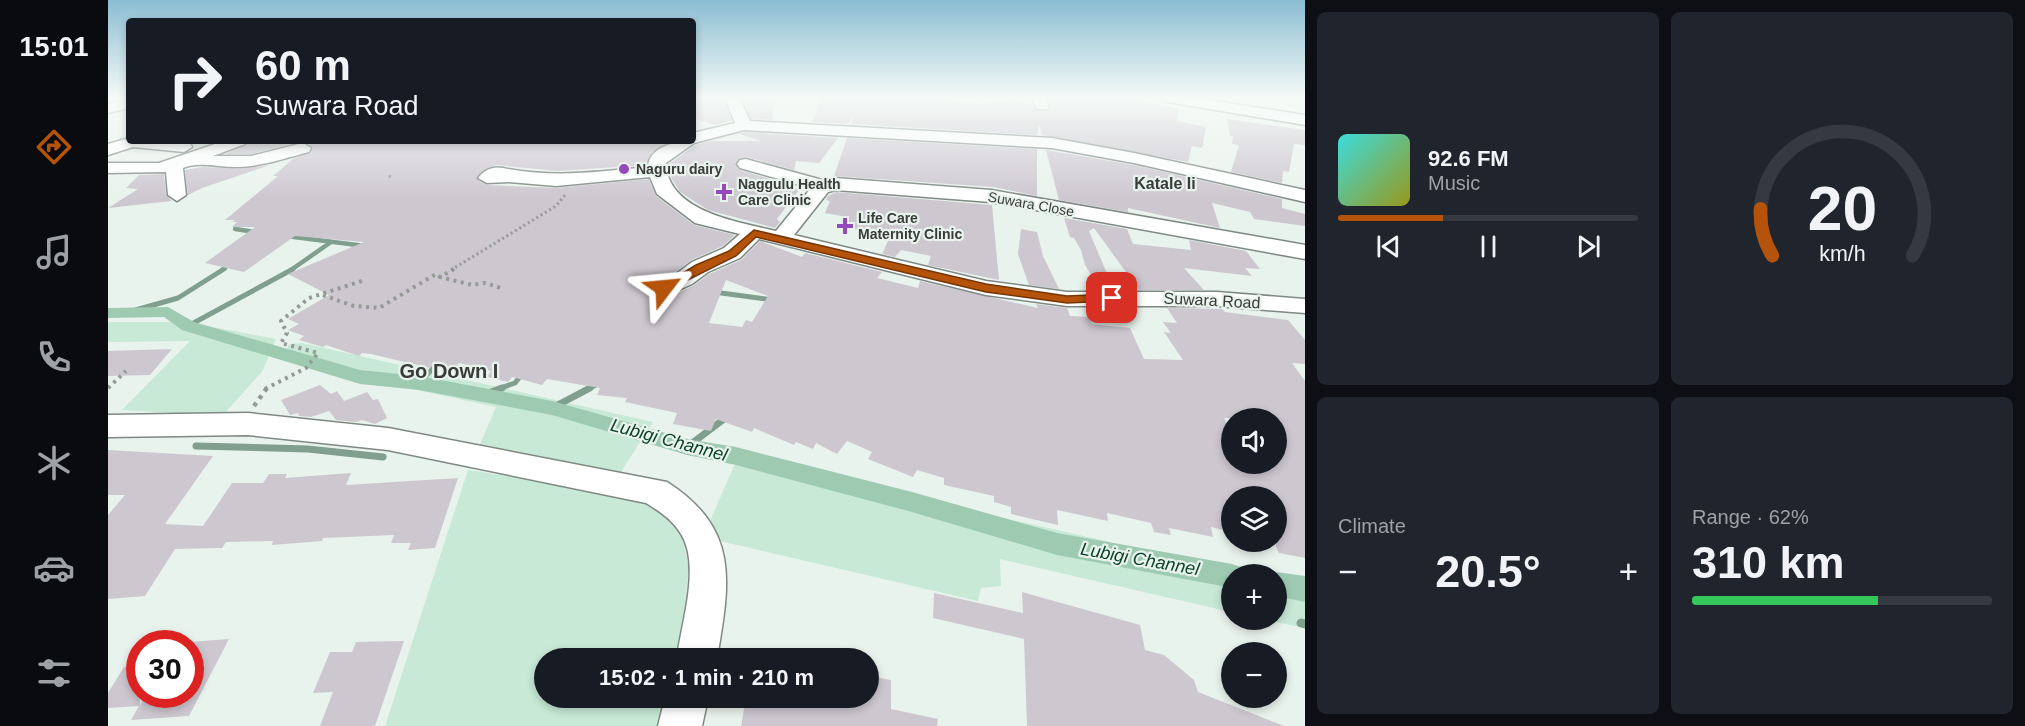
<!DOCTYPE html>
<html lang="en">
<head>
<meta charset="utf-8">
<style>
	body { margin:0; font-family:Helvetica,sans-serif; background:#20242c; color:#f1f3f6; height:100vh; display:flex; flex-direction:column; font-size:22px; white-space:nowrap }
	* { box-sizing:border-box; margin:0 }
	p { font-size:20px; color:#9ea1a6 }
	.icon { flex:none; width:33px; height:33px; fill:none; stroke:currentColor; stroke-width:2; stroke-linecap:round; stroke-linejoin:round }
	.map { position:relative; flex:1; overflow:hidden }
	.panel { display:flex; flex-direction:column; gap:12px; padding:12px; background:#0d0f14; width:720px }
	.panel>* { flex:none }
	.guide { position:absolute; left:18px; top:18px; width:570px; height:126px; border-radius:6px; box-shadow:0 3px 9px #0003; background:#171b24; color:#f1f3f6; overflow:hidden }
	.buttons { position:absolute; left:1113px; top:408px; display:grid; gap:12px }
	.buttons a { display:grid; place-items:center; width:66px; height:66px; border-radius:50%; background:#171b24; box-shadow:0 3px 9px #0003; font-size:30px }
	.speed { position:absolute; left:18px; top:630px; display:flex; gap:12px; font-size:30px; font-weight:700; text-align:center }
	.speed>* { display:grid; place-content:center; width:78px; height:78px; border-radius:50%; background:#171b24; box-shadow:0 3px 9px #0003; line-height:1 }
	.speed .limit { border:9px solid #d22; background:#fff; color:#111 }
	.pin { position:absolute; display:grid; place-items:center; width:51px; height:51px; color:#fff; margin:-26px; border-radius:12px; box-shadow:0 3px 9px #0006 }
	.me { position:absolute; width:66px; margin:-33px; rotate:61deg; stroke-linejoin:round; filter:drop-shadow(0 0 4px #0008) }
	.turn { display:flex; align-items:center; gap:21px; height:126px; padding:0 30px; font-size:27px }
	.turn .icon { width:78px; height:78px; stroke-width:2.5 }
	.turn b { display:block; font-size:42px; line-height:51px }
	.big { font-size:45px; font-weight:700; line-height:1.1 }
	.panel .tile { flex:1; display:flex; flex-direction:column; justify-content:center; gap:9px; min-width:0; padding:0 21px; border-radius:9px; background:#20242c }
	.panel .dial { align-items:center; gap:0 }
	.dial svg { height:156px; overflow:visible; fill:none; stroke:#363941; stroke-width:7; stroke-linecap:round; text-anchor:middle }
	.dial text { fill:#f1f3f6; stroke:none }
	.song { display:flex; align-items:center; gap:18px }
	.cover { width:72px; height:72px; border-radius:9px; background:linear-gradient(135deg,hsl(180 70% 55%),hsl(60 70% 35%)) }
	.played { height:6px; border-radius:3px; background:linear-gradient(90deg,#b45309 35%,#363941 35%) }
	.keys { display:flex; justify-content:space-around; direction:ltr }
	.heat { display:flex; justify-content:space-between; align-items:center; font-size:33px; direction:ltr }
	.charge { height:9px; border-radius:4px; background:linear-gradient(90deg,#34c759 62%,#363941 0) }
	.panel .tiles { flex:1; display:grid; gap:12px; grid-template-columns:repeat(2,1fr) }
	.trip { position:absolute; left:426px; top:648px; width:345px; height:60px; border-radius:30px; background:#171b24; box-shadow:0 3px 9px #0003; font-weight:700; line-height:60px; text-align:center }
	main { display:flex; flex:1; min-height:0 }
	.tab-bar { display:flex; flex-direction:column; width:108px; justify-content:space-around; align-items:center; background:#090b0e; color:#9ea1a6 }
	.tab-bar .icon { width:42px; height:42px }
	.tab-bar .current { color:#b45309 }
	.tab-bar b { font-size:27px; color:#f1f3f6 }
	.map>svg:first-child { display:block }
	.green { fill:#c7e9d5 }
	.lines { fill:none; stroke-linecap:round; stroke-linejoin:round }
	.stream-far3 { stroke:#809f8e; stroke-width:4.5 }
	.stream-far2 { stroke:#809f8e; stroke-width:5 }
	.stream-far1 { stroke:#809f8e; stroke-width:7 }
	.stream { stroke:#809f8e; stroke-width:9 }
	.canal { fill:#9fcab2; fill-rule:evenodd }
	.building { fill:#cdc7d0; fill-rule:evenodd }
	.minor-casing { stroke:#7f8883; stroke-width:3 }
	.path-far2 { stroke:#949b97; stroke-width:3; stroke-dasharray:2 3; stroke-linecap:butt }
	.path-far1 { stroke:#949b97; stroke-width:4; stroke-dasharray:3 4.5; stroke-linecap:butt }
	.path { stroke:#949b97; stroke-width:4.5; stroke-dasharray:4 5; stroke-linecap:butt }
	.minor { fill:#fff; fill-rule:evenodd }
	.route { fill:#b45309; stroke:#753606; stroke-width:1.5 }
	.poi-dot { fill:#954abc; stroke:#e9f3ed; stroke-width:2 }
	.labels { text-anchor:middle; stroke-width:4.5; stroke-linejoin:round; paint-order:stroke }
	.far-poi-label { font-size:14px; font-weight:bold; fill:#383c3a; stroke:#e9f3ed; text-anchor:start }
	.far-street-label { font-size:14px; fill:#383c3a; stroke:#e9f3ed }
	.far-quarter-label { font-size:16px; font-weight:bold; fill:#383c3a; stroke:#e9f3ed }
	.street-label { font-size:16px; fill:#383c3a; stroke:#e9f3ed }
	.water-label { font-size:18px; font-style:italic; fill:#0d432b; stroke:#e9f3ed }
	.quarter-label { font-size:20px; font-weight:bold; fill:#383c3a; stroke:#e9f3ed }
</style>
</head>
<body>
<main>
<nav class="tab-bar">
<b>15:01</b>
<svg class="icon current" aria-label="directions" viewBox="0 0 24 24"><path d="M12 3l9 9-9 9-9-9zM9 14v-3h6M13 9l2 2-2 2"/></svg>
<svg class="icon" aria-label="music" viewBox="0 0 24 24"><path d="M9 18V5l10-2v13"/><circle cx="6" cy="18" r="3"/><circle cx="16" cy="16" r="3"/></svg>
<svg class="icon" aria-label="phone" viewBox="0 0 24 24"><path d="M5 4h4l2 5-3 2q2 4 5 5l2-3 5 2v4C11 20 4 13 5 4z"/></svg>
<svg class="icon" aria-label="climate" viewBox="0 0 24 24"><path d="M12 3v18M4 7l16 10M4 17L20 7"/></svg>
<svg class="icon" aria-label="car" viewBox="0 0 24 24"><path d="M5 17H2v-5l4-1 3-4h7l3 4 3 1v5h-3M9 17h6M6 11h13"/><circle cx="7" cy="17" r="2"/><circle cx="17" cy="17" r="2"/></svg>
<svg class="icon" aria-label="filters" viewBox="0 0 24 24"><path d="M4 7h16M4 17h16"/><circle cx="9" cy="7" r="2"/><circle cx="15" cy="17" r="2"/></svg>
</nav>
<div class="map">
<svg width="1197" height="726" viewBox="0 0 1197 726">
	<rect width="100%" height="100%" fill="#e9f3ed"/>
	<path class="green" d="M0 322H78L168 339 154 372 114 416 14 410 82 341 0 342Z
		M194 343 545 422 511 475 370 449 388 407 207 368 177 353 181 344Z
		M633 450 803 497 1144 574H1124L1123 612 892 559 893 586 873 588 870 601 595 537Z
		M360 470 505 492 545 501 569 518 581 567 570 658H436V698H558L549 726H277Z
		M1169 580 1197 586V628L1159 620H1168Z"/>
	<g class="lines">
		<path class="stream-far3" d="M127 229 147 232
			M178 236 257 246
			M114 270 117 268
			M183 270 223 242"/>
		<path class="stream-far2" d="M606 292 665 300
			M17 313 70 298 116 269
			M80 326 185 269
			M311 383 333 360
			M390 389 407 383 414 374
			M480 389 488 385"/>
		<path class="stream-far1" d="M373 396 394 388
			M444 408 482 388
			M88 446 200 449 275 457
			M579 447 616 419"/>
		<path class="stream" d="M1193 623 1197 624"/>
		<path class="canal" d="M60 307 86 322 252 370 311 376 444 401 579 439 628 447 804 492 949 533 1124 564 1133 567 1137 574H1124V588L949 555 804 512 628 465 579 455 444 415 311 390 252 384 74 330 56 317 0 318V308Z
			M1168 572 1197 576V602L1168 596V574H1160Z"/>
	</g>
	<path class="building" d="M590 98H615L624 121 607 125 585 118Z
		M633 98H669L664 111 665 120 643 119Z
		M714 98H834L843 99V102L876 104 905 99 925 107 929 111 941 110 943 105 940 98H1032V102L1071 108 1069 121 1098 127 1094 148 1084 146 1080 162 934 135 931 124 929 135 743 124 746 117 740 124 704 122Z
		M1119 119 1197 130V145L1186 144 1181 172 1175 171 1174 183 1123 172 1131 145 1124 144 1125 136H1122Z
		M636 132 730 138 711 163 688 161 686 170 639 157 632 158 627 163 631 170 684 185 683 188 691 190 669 219 672 222 667 228 600 210 572 192 564 179 561 164 587 145 603 141H653L631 134Z
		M739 138 929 149V196L885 187 726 176Z
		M145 141H194L143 154H117Z
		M196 141H566L544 152 538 165 450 171 388 165 377 169 368 178 379 185 448 188 541 179 548 196 586 225 627 235 615 246 583 260 567 272 547 281 542 288 548 295H565L585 286 601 274 633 260 652 241 694 257 697 253 774 272 769 278 810 288 812 281 930 308 928 304 959 308 962 316 981 317 984 324 1022 328 1036 359 1075 360 1056 332 1063 333 1055 322 1069 323 1059 308 1114 309 1117 312 1180 320 1197 340V364L1184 363 1197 381V558L1171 553 1168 547V496H1124V532L1103 527 1105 537 1061 528 1063 535 1046 532 1043 523 999 513 1000 521 949 510 950 525 903 514V507L886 502V496L836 485V478L809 470 805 477 760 459 764 452 739 441 729 454 708 443 705 449 688 442 686 445 646 428 644 432 608 419 603 431 565 424 569 413 517 402 519 398 489 395 492 388 439 379 434 385 404 377 400 382 379 377 383 371 351 363 347 368 325 364 322 368 263 354 254 353 251 356 218 345 215 347 191 340 196 336 180 330 191 324 180 319 221 295 180 274 256 242 187 236 136 272 97 263 147 227H124L129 222H124L127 220H117L170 176H165L186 158 203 153 205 147ZM618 280 660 296 644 322 638 320 634 327 601 323ZM1116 418H1168V464H1124V435Z
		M938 150 1026 165 1174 199V208L1197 214V226L1146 219 1142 212 1104 203 1112 228 1020 208V212L951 200Z
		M162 165 94 188 80 195 77 170 95 167 131 169Z
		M56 174 58 195 64 201 0 208 30 189 18 188 31 175Z
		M728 192 884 205 891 280 820 265 823 256 793 250 787 257 774 254 781 239 768 236 769 232 736 228 734 216 717 213 722 201 718 200 720 196Z
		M956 218 1019 229 1025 244 1083 250 1081 240 1138 251 1152 269 1137 268 1144 276 1076 268 1096 290H1031L986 228 981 231 1006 290H992L977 265 973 250 966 238 962 237Z
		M913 229 929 232 935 256 951 289 921 285 910 254Z
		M64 349 42 375 0 376V351Z
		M212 385 223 394 229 391 236 401 259 392 265 400 270 399 279 418 267 424 254 420 248 422 228 420 221 411 203 417 191 416 190 413 182 415 173 400Z
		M0 450 105 456 57 524 95 526 124 483H155L161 474H179L177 478 243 473 238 485 350 478 327 548 300 550 303 543H283L286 535 215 538 214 541 164 545 165 541 118 542 114 548 67 549 37 596 0 599V515L17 495H0Z
		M914 592 1032 625 1037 650 1056 655 1086 680 1090 692 1176 726H919L916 639 825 618 826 593 915 613Z
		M121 639 81 716 23 720 31 706 0 708V693L16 667 32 666V706L38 694H82V642Z
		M296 641 267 726H212L225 692 205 693 222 652H244L248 642Z
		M760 676 783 680V709L830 719 829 726H633L638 698H760Z"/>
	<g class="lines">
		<g class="minor-casing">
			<path id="minor" d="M617 98H631L642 121 944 138 1026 153 1197 190V202L1026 163 944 148 636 130 586 143 558 163C559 212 631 222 668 231L703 188 632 168 629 164 632 160 638 159 718 181 727 178 883 190 1197 245V259L883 202 728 190 720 192 686 235 878 281 959 292H1109L1197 299V313L1109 306H959L878 295 651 239 632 258 600 272 584 284 564 293H548L544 288 548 283 568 274 584 262 616 248 632 234 587 223 549 194 542 177 448 186 401 182 379 183 370 178C376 170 385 166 395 168 446 178 488 172 540 167 541 146 569 141 585 141V133L627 123Z
				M923 98H937L941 106 939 109H929Z
				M1053 98H1087L1197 115V125L1060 102Z
				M21 99V108L0 113V104Z
				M21 138V141H65L82 143 84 147 76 152 25 147 0 155V144Z
				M116 141H139L137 144 105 156H143L195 143 203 148 201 152C178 158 155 166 131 167 113 168 92 161 75 168L78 195 69 201 60 195 58 172 0 173V163H51Z
				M140 413 280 428 559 482C632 529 622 582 609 658H569C573 624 593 566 573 534 565 520 551 511 538 503L280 450 140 435 0 437V415Z
				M557 698H600L594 726H550Z"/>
		</g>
		<path class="path-far2" d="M281 176 285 178
			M343 270 448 206 458 194"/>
		<path class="path-far1" d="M346 269 332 277 364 285 377 283 393 288
			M215 295 246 306 271 308 328 274 332 277
			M0 388 18 371
			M157 389 198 368 210 353 173 343 179 333 173 321 201 298 257 280"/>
		<path class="path" d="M146 406 159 388"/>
		<use href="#minor" class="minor"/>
	</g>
	<linearGradient id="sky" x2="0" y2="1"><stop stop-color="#8bbdd2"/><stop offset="0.49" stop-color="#f5faf7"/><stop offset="1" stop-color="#f5faf7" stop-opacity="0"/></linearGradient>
	<rect width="1197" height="200" fill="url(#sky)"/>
	<path class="route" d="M646 230 878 284 959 296 1004 294 1010 298 1004 301 959 303 878 292 648 237 628 256 556 292 550 288 588 265 621 251Z"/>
	<g class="poi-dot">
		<circle cx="516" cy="169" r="6"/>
		<path d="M613 183h6v6h6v6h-6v6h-6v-6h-6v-6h6z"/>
		<path d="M734 217h6v6h6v6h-6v6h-6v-6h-6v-6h6z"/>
	</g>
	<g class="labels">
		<g class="far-poi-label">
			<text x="528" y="174">Naguru dairy</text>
			<text x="630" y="189">Naggulu Health<tspan x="630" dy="16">Care Clinic</tspan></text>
			<text x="750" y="223">Life Care<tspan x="750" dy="16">Maternity Clinic</tspan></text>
		</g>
		<g class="far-street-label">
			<text transform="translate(923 204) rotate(10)" y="5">Suwara Close</text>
		</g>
		<g class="far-quarter-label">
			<text x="1057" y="189">Katale Ii</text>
		</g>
		<g class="street-label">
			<text transform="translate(1104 300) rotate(3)" y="6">Suwara Road</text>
		</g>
		<g class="water-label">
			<text transform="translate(561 440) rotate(15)" y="6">Lubigi Channel</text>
			<text transform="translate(1032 559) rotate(10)" y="6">Lubigi Channel</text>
		</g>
		<g class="quarter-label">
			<text x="341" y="378">Go Down I</text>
		</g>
	</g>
</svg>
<div class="buttons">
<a><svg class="icon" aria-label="sound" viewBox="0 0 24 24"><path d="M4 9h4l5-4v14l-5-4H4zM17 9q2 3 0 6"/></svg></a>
<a><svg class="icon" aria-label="layers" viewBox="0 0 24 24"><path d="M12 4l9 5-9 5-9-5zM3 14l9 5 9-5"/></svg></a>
<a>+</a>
<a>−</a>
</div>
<div class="speed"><div class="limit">30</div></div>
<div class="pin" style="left:1004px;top:298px;background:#d93025"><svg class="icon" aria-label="arrive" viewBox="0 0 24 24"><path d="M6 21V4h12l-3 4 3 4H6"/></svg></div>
<svg class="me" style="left:556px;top:288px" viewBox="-20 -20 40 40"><path d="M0-17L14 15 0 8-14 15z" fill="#b45309" stroke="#fff" stroke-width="4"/></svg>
<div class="trip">15:02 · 1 min · 210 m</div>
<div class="guide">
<div class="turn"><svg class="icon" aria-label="right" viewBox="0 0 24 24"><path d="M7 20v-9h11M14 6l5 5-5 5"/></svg><div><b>60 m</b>Suwara Road</div></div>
</div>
</div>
<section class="panel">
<div class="tiles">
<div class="tile">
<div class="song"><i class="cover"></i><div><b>92.6 FM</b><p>Music</p></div></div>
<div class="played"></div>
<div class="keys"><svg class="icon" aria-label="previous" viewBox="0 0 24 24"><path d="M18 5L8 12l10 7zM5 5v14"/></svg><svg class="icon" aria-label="pause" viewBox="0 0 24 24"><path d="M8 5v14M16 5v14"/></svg><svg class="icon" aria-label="next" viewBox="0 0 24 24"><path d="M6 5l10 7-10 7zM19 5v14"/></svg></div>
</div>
<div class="tile dial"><svg viewBox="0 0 100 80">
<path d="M14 69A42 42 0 1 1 86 69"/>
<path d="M14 69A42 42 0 0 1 8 45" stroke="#b45309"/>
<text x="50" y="56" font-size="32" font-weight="700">20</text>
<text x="50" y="72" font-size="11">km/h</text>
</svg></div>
<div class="tile"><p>Climate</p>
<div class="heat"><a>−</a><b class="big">20.5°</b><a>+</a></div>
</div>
<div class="tile"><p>Range · 62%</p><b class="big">310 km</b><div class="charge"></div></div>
</div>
</section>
</main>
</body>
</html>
